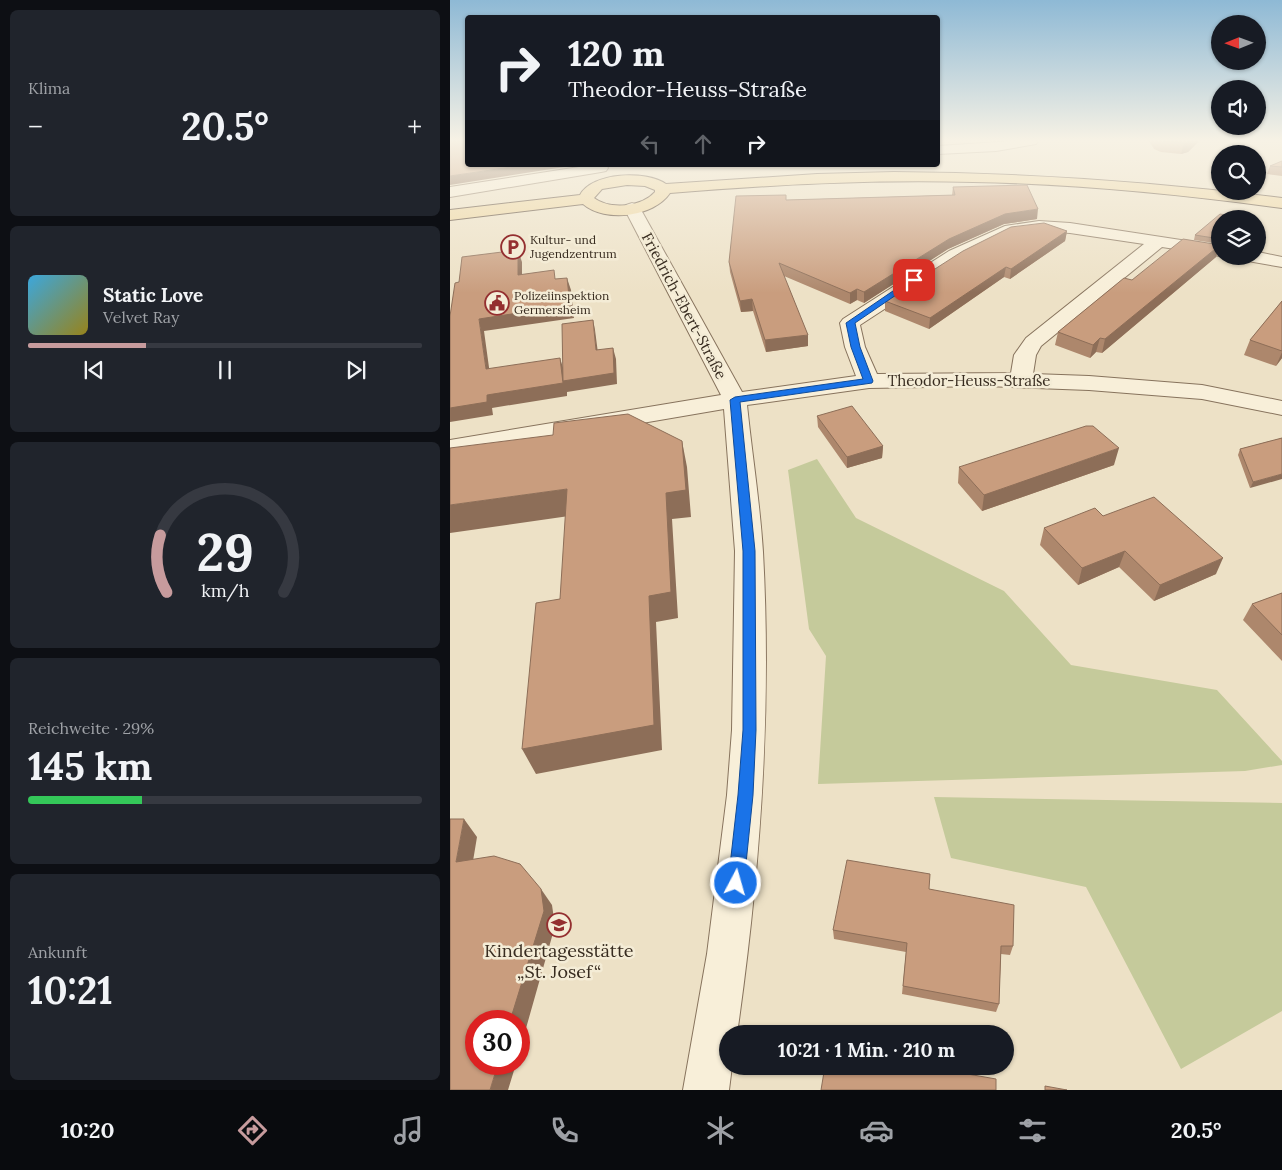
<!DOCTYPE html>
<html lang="de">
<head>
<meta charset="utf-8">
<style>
	body { margin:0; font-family:Lora,serif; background:#20242c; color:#f1f3f6; height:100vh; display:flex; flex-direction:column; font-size:19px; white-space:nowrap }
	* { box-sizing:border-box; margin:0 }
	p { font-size:16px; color:#9ea1a6 }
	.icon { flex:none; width:28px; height:28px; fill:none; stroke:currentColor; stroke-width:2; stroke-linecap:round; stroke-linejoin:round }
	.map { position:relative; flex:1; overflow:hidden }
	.panel { display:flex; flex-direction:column; gap:10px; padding:10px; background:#0d0f14; width:450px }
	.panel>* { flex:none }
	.banner { position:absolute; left:15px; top:15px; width:475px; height:152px; border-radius:5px; box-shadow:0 1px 4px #0004; background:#171b24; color:#f1f3f6; overflow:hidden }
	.needle { width:32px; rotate:269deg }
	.buttons { position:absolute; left:761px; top:15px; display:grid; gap:10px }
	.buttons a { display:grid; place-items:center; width:55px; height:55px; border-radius:50%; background:#171b24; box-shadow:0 1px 4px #0004; font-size:25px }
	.speed { position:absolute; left:15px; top:1010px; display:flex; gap:10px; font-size:25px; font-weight:700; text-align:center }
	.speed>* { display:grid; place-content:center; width:65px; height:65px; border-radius:50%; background:#171b24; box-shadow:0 1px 4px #0004; line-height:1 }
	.speed .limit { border:8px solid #d22; background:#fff; color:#111 }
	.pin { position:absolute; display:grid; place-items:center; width:42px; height:42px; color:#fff; margin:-21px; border-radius:10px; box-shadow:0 2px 8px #0006 }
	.me { position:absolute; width:55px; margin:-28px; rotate:6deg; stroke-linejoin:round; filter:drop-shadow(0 0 4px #0008) }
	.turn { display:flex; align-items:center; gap:18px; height:105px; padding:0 20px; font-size:22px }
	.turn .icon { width:65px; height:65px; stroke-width:2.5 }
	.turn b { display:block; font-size:35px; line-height:42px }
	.lanes { display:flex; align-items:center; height:48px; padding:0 20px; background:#0003; justify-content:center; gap:25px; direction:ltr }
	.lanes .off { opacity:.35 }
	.big { font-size:38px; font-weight:700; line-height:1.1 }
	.panel .tile { flex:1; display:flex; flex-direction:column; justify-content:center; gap:8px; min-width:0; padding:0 18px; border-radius:8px; background:#20242c }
	.panel .dial { align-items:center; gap:0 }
	.dial svg { height:130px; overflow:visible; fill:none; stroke:#363941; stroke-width:7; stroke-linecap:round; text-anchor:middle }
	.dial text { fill:#f1f3f6; stroke:none }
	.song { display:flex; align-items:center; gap:15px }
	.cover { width:60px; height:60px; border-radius:8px; background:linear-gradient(135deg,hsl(200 70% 55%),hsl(50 70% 35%)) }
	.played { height:5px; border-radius:2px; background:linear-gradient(90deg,#c79b9d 30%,#363941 30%) }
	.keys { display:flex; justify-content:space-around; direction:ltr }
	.heat { display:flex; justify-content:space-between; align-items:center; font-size:28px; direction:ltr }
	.charge { height:8px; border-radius:4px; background:linear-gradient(90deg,#34c759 29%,#363941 0) }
	.trip { position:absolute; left:269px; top:1025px; width:295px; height:50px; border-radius:25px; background:#171b24; box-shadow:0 1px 4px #0004; font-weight:700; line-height:50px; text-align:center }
	.menu { display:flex; height:80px; justify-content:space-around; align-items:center; background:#090b0e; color:#9ea1a6 }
	.menu .icon { width:35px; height:35px }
	.menu .current { color:#c79b9d }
	.menu b { font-size:22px; color:#f1f3f6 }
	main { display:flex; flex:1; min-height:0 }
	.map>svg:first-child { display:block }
	.green { fill:#c5ca9b }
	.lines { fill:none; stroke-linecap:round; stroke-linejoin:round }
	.minor-casing { stroke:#87735d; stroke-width:2 }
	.major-casing { stroke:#554231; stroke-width:2 }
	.minor { fill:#f8efd9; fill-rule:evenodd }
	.major { fill:#eed6a0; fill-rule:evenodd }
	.wall { fill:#ad876c }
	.shaded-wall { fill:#8d6e58 }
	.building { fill:#c99d7e; stroke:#8d6e58 }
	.route { fill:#1a73e8; stroke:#114b97 }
	.labels { text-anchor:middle; stroke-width:5; stroke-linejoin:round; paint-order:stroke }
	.far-poi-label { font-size:12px; fill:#382c20; stroke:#f4ecd6; text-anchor:start }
	.street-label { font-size:15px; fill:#382c20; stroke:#f4ecd6 }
	.near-poi-label { font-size:18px; fill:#382c20; stroke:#f4ecd6 }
</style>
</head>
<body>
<main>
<section class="panel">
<div class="tile"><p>Klima</p>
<div class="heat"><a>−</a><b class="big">20.5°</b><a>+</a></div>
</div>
<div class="tile">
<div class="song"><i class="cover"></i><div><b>Static Love</b><p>Velvet Ray</p></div></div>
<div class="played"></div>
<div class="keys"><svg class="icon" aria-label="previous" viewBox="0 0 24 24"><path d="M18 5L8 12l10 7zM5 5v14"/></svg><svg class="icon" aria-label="pause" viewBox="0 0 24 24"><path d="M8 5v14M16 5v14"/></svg><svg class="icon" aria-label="next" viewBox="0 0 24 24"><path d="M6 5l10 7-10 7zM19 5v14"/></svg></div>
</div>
<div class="tile dial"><svg viewBox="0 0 100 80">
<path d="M14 69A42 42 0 1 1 86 69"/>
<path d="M14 69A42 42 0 0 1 10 34" stroke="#c79b9d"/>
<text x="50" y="56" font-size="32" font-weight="700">29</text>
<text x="50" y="72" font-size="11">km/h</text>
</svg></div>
<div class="tile"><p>Reichweite · 29%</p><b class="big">145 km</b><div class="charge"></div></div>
<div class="tile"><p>Ankunft</p><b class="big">10:21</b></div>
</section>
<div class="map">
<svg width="832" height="1090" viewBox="0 0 832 1090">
	<rect width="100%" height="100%" fill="#ede1c6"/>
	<path class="green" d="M367 459 406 518 554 591 621 665 767 690 832 761V765L795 771 368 784 376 656 359 629 338 470Z
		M484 797 832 803V1011L731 1069 636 887 501 858Z"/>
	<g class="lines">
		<g class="minor-casing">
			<path id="minor" d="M563 141H588L586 144 546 151 488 154V146Z
				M142 165H156L158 168 156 171 151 172 0 197V187Z
				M182 203 188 205 190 208 292 392 406 376 395 347 390 323 393 319 499 251 555 226 589 221 620 223 770 246V256L712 247 591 346 586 355 583 374 639 376 752 385 832 401V415L752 399 639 390 535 386 419 388 297 405C302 454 310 503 313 552 322 713 310 874 287 1034H278V1066H282L279 1090H233L257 954 277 795 282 730 285 551 274 409 0 456V440L271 395 174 208 176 205ZM589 231 620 233 694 244 576 338 564 355 561 373 427 374 415 347 410 325 511 259 559 235Z
				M808 252 832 257V267L792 260 789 256H808Z"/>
		</g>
		<g class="major-casing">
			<path id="major" d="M444 172C575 173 704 182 832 198V208C729 194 627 184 523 182 422 179 321 185 220 193 204 217 155 223 133 204L0 220V210L130 195C142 172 196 170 216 184L367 174ZM177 185 195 186 205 190V192C192 207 160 210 144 198L152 189Z"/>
		</g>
		<use href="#minor" class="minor"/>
		<use href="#major" class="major"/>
	</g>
	<path class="wall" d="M699 141H749L738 152 731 154 711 152 704 149Z
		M832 161V176L817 174 820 166Z
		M503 187 587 219 554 224 498 249 414 303 407 300 400 304 334 276 358 346 316 352 303 311 291 312 280 272 279 262 336 200 502 195Z
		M770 219V244L744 240 745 235Z
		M617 231 615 241 560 279 554 277 479 329 435 311V301Z
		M770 245 766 257 652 353 646 352 640 358 605 345 608 332 682 280Z
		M832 301V358L826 366 794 355 800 340Z
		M367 416 433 446 432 458 397 468 368 427Z
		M832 438 800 488 788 455 790 449Z
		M664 465 532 511 508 483 509 467Z
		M653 516 766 574 704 601 669 567 628 585 590 545 594 528Z
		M832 593V661L793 620 802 604Z
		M479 889 563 946 560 955 551 954 549 1004 546 1012 452 994 456 952 384 939 383 930Z"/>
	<path class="shaded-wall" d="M741 141H749L738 152 731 154 734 143Z
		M75 165H113L114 167 0 185V176Z
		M588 209 587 219 554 224 498 249 414 303V292L499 239 555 214Z
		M617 231 615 241 560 279 561 269Z
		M770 245 766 257 652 353 655 339Z
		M68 250 72 262V287L68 275Z
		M556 267 554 277 479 329 480 318Z
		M117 278 121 290 124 318 34 331 41 382 36 369 29 319Z
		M407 289V300L400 304V293Z
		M302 299 303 311 291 312 290 301Z
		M143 320 145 330 149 361 146 350Z
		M358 335V346L316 352 315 340Z
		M650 338 646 352 640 358 643 345Z
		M163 348 166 359 167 384 117 392V396L42 408 43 415 0 422V408L37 395 110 358 114 371Z
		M832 352V358L826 366Z
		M232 441 237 467 241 517 222 519 228 618 206 622 212 750 86 774 72 749 199 596 216 493Z
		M433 446 432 458 397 468V457Z
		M669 448 664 465 532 511 534 495Z
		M832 474V479L800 488 803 482Z
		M117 489 126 515 0 533V505Z
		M675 551 669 567 628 585 632 568Z
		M773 558 766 574 704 601 710 585Z
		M14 819 27 837 20 879 6 862Z
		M91 889 102 905 105 926 69 1053V1021H60Z
		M48 1064H66L58 1090H40Z"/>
	<path class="building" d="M0 141H18V165H75L0 176Z
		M713 141H741L734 143Z
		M832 161V167L820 166Z
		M577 185 588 209 555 214 499 239 414 292 407 289 400 293 329 263 358 335 315 340 302 299 290 301 279 262 286 196 336 195V200L505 195 503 187Z
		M770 214 800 219H770V239L745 235Z
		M594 223 617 231 561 269 556 267 480 318 435 301 513 251 561 227Z
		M733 239 770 245 655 339 650 338 643 345 608 332 674 278 682 280Z
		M68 250V275L104 270 105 279 117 278 120 305 29 319 36 369 110 358 113 383 37 395V402L0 408V316L5 283 9 282 12 257Z
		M832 301V351L800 340Z
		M143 320 146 350 163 348 164 373 113 381 112 324Z
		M402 406 433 446 397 457 367 416Z
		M178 414 232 441 236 490 216 493 221 592 199 596 204 725 72 749 86 603 110 599 117 489 0 505V448L103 435 104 423Z
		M636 426H643L669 448 534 495 509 467Z
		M832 438V474L803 482 790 449Z
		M704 497 773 558 710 585 675 551 632 568 594 528 645 508 653 516Z
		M832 593V635L802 604Z
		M0 819H14L6 862 44 856 70 864 91 889 94 911 60 1021H26V1064H48L40 1090H0Z
		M397 860 480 874 479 889 564 905 563 946H551L549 1004 453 986 457 943 383 930Z
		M375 1066H472L546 1079V1090H371Z
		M595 1086 617 1090H595Z"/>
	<linearGradient id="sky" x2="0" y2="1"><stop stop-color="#8eb9d5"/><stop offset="0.48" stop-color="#f7f2e5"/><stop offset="1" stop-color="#f7f2e5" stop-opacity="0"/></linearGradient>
	<rect width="832" height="293" fill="url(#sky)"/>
	<path class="route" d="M462 278 468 280 405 323 410 347 423 381 422 383 290 402 305 551 306 730 303 795 294 883 291 889 286 891 280 889 278 883 288 795 293 730V551L280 400 285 397 413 379 401 347 396 323Z"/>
	<defs>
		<g id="parking-ring" transform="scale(1.25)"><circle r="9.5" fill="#f4ecd6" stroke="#942f30" stroke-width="1.5"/><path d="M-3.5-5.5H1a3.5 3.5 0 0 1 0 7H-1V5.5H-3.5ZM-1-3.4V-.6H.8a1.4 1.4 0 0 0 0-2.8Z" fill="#942f30"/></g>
		<g id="civic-ring" transform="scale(1.25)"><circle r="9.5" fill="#f4ecd6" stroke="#942f30" stroke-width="1.5"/><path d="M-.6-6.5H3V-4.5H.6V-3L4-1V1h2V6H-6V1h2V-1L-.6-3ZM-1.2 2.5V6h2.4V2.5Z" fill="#942f30"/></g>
		<g id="school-ring" transform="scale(1.25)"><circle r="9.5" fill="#f4ecd6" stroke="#942f30" stroke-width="1.5"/><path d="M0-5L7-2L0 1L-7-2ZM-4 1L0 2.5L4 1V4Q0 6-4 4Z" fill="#942f30"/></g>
	</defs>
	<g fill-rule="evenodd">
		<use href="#parking-ring" x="63" y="247"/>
		<use href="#civic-ring" x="47" y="303"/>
		<use href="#school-ring" x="109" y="925"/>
	</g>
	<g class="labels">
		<g class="far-poi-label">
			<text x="80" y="244">Kultur- und<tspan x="80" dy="14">Jugendzentrum</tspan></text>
			<text x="64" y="300">Polizeiinspektion<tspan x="64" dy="14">Germersheim</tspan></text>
		</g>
		<g class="street-label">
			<text transform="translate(234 306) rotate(62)" y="5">Friedrich-Ebert-Straße</text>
			<text x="519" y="386">Theodor-Heuss-Straße</text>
		</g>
		<g class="near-poi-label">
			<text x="109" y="957">Kindertagesstätte<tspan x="109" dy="21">„St. Josef“</tspan></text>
		</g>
	</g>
</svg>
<div class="buttons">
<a><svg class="needle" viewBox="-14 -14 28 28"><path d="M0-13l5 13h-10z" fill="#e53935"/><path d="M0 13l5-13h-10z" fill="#9ea1a6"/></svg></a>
<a><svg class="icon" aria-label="sound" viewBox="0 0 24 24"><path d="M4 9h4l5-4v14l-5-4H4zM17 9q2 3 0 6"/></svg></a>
<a><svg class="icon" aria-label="search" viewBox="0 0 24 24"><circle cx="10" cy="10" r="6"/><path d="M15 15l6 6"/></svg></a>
<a><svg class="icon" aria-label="layers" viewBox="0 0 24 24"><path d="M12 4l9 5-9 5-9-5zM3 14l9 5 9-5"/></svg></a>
</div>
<div class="speed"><div class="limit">30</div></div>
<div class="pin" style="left:464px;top:280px;background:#d93025"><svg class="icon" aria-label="arrive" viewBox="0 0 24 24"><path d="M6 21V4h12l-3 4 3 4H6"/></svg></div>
<svg class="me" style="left:286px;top:883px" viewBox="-20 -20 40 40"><circle r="17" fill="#1a73e8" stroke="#fff" stroke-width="3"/><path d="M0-11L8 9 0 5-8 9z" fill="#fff"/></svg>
<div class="trip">10:21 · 1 Min. · 210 m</div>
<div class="banner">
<div class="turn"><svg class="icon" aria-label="right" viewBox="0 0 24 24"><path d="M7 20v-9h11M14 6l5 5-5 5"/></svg><div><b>120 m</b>Theodor-Heuss-Straße</div></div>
<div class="lanes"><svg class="icon off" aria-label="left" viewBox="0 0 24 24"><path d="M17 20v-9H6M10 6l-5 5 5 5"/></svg><svg class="icon off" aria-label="ahead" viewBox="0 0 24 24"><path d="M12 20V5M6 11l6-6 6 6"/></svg><svg class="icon" aria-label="right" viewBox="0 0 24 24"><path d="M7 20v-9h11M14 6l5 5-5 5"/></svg></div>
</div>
</div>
</main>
<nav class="menu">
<b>10:20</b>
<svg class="icon current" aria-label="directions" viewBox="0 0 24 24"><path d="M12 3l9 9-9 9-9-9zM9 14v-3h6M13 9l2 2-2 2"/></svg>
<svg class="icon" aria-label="music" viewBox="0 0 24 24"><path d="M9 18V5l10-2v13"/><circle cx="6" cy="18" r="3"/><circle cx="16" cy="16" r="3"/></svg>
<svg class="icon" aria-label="phone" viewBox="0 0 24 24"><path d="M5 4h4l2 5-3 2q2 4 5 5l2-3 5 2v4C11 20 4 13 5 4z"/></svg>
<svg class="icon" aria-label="climate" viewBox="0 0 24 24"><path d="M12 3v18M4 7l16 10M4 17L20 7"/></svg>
<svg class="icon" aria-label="car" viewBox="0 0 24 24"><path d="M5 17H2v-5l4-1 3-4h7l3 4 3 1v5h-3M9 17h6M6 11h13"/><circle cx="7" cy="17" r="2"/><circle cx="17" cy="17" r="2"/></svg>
<svg class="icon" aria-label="filters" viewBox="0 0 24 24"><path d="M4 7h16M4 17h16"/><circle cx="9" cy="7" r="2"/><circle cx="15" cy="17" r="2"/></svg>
<b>20.5°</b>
</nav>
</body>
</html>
